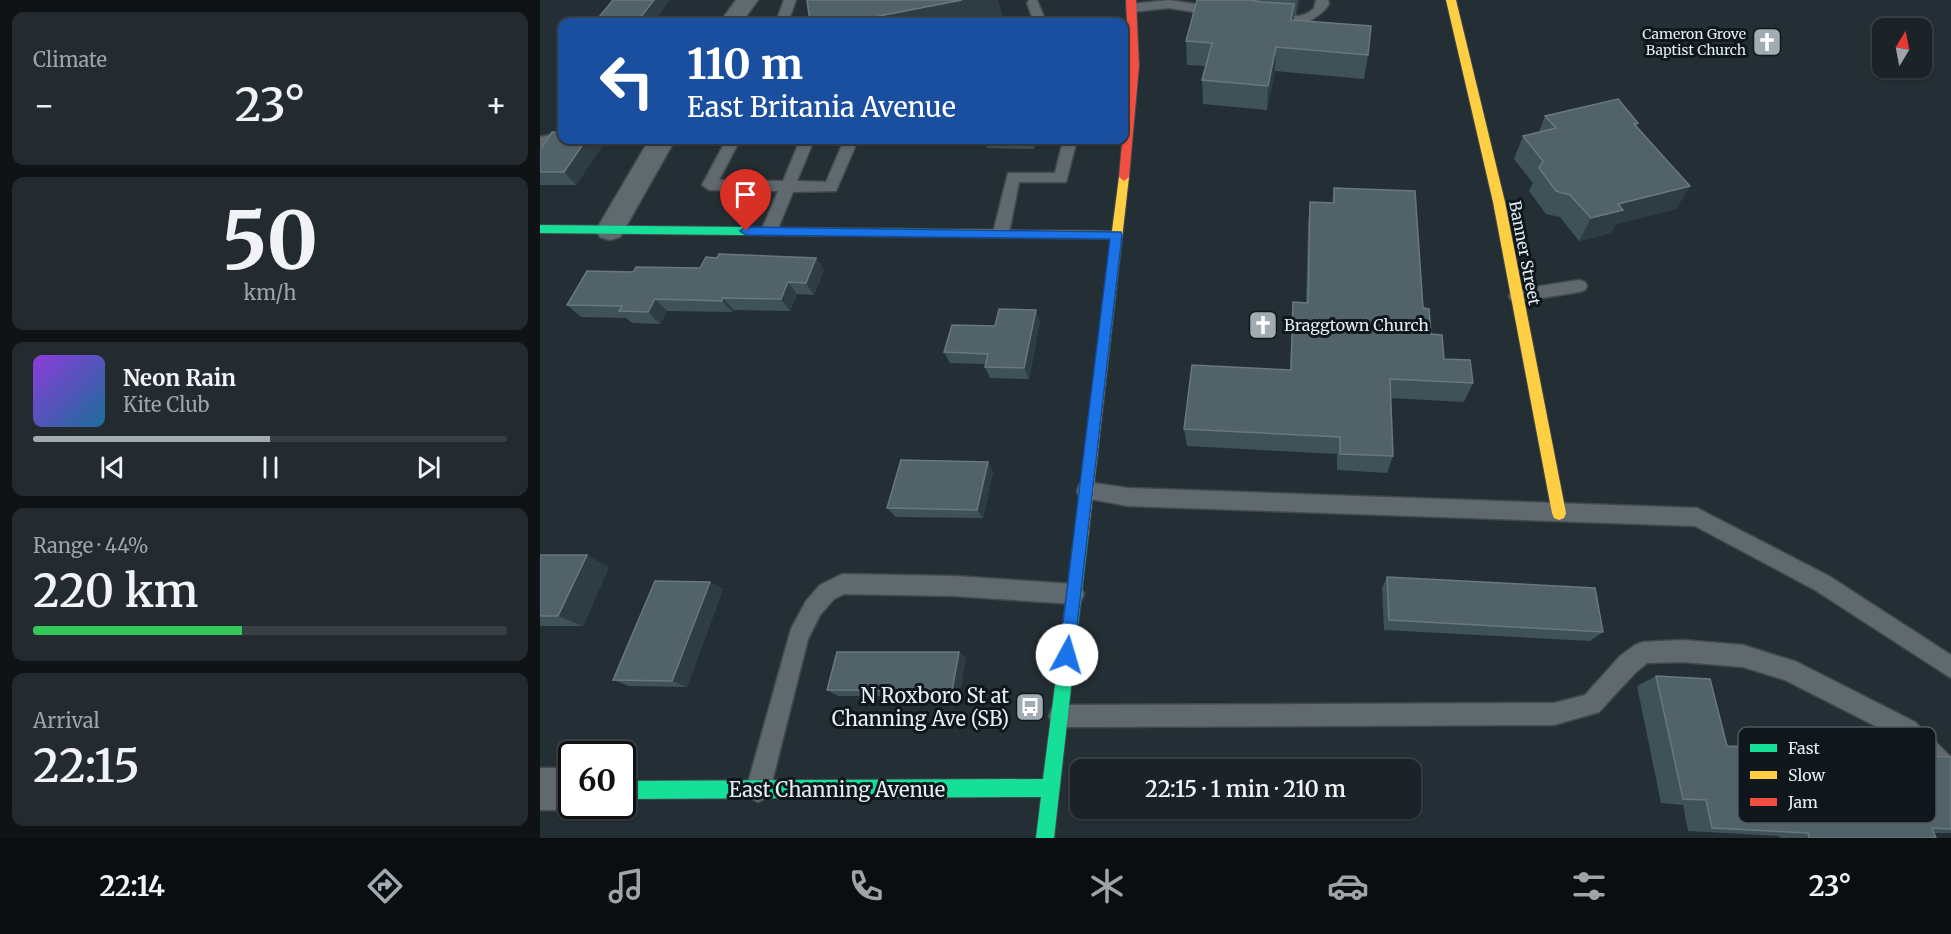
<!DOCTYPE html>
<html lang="en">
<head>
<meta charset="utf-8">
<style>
	body { margin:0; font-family:Merriweather,serif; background:#242b30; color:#f1f3f6; height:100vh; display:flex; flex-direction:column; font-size:22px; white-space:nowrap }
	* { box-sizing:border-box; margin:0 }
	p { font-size:20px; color:#a0a4a8 }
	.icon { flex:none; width:33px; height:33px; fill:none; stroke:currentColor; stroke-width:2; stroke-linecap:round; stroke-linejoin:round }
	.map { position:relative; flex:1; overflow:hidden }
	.details { display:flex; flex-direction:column; gap:12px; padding:12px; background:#0f1316; width:540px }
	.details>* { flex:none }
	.top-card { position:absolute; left:18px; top:18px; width:570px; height:126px; border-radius:12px; box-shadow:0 2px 4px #0004,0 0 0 2px #394045; background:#1a4fa0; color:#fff; overflow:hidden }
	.needle { width:39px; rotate:10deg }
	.buttons { position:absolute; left:1332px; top:18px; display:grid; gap:12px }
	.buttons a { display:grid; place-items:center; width:60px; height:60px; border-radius:12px; background:#1b2328; box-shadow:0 2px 4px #0004,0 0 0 2px #394045; font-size:30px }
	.speed { position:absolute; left:18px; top:741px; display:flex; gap:12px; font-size:30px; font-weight:700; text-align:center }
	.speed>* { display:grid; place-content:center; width:78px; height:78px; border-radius:50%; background:#1b2328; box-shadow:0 2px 4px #0004,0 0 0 2px #394045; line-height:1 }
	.speed .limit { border:3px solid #111; border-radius:9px; background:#fff; color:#111 }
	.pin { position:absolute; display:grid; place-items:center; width:51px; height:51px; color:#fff; margin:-62px -26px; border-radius:50% 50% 50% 0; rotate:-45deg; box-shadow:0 0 6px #0007 }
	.pin .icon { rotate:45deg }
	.me { position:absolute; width:66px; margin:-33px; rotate:6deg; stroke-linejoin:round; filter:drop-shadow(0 0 4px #0008) }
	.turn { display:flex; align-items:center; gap:21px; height:126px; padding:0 30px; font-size:27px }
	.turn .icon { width:78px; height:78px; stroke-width:2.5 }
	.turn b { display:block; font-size:42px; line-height:51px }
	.big { font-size:45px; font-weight:600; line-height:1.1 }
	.details .card { flex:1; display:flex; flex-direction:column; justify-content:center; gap:9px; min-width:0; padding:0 21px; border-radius:12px; background:#242b30 }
	.details .dial { align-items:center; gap:0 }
	.dial b { font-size:78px; line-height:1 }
	.song { display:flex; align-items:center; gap:18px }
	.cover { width:72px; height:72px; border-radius:9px; background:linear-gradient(135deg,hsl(270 70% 55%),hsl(200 70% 35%)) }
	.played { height:6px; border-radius:3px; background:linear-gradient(90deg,#a0abb2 50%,#394045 50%) }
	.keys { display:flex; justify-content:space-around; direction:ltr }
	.heat { display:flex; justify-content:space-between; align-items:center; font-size:33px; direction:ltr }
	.charge { height:9px; border-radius:4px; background:linear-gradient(90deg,#34c759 44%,#394045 0) }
	.trip { position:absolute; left:530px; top:759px; width:351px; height:60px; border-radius:12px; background:#1b2328; box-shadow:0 2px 4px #0004,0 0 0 2px #394045; font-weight:600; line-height:60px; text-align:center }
	.menu { display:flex; height:96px; justify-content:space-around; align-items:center; background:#0b0e10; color:#a0a4a8 }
	.menu .icon { width:42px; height:42px }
	.menu .on { color:#a0abb2 }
	.menu b { font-size:27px; color:#f1f3f6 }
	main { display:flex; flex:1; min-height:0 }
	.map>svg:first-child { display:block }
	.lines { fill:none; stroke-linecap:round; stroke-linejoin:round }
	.lane-casing { stroke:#414a4f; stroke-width:3 }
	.street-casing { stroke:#414a4f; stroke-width:3 }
	.fast-casing { stroke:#414a4f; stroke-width:2 }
	.slow-casing { stroke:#414a4f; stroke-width:2 }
	.jam-casing { stroke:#414a4f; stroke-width:2 }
	.lane { fill:#60696d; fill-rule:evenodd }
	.street { fill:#60696d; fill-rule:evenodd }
	.fast { fill:#16e098; fill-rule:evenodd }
	.slow { fill:#ffcf43; fill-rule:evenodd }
	.jam { fill:#f24e42; fill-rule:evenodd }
	.wall { fill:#3f5257 }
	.shaded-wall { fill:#2d3d42 }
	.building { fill:#516368; stroke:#68787e; stroke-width:1.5 }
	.route { fill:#1a73e8; stroke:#114b97; stroke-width:1.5 }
	.labels { text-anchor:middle; stroke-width:6; stroke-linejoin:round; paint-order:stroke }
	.far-poi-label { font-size:14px; fill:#e3eef5; stroke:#0f171c; text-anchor:end }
	.street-label { font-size:16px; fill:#e3eef5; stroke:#0f171c }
	.poi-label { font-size:16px; fill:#e3eef5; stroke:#0f171c; text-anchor:start }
	.near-poi-label { font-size:20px; fill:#e3eef5; stroke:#0f171c; text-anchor:end }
	.near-street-label { font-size:20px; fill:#e3eef5; stroke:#0f171c }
	.key { fill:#0f171c; stroke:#4f585d; stroke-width:1.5 }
	.key-label { font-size:16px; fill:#e3eef5 }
</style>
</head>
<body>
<main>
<section class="details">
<div class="card"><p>Climate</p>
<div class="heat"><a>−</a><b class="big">23°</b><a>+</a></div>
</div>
<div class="card dial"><b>50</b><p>km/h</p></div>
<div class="card">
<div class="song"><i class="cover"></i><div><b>Neon Rain</b><p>Kite Club</p></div></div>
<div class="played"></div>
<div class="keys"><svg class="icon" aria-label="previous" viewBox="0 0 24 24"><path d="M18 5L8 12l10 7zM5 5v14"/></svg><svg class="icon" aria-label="pause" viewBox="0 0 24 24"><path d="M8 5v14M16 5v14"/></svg><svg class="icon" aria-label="next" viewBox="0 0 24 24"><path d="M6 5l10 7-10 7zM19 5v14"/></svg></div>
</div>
<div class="card"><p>Range · 44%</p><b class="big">220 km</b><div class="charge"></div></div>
<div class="card"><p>Arrival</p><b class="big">22:15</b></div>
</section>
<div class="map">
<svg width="1411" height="838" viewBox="0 0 1411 838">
	<rect width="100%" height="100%" fill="#242f35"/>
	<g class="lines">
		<g class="lane-casing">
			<path id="lane" d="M244 0H256L248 22H236Z
				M489 0H497L506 22H494L487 3Z
				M629 0 680 8 686 12 680 16 629 8 592 12 586 8 592 4Z
				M776 0H788L789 4C779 20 747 36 731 21 743 11 759 23 774 8Z
				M22 132V140H27L0 147V137Z
				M186 140H200L179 180 243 181 260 140H274L257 181 286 182 304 140H318L296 191 253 192 237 231 234 235H224L221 231 238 191 169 190 162 185Z
				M523 140H537L526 182H479L469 233 466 237H456L453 233 468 173H515Z
				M1039 280 1045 282 1047 286 1045 290 1039 292 977 302 971 300 969 296 971 292 977 290Z
				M546 482 588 488 1157 508 1289 576 1411 655V678L1275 590 1155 526 588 506 539 497 537 491 539 485Z
				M302 574 414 576 534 584 541 587 544 594 541 601 534 604 414 596 304 594 294 599 280 615 268 639 230 790 226 798 218 802 210 798 206 790 251 629 266 601 280 585Z
				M1143 640 1203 645 1257 662 1375 722 1411 757V784L1403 781 1359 738 1245 680 1203 667 1143 662 1107 663 1096 672 1059 712 1014 725 520 727 512 724 509 716 512 708 520 705 1014 703 1045 695 1080 656 1095 645 1103 642Z"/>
		</g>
		<g class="street-casing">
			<path id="street" d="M196 0H218L202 22H180Z
				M109 140H135L80 237 70 240 60 237 56 230Z
				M0 768H32V806H43L32 810H0Z"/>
		</g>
		<g class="fast-casing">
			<path id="fast" d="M0 225 399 229 405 233 399 237 0 233Z
				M541 531 546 533 548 538 514 838H496L501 797 82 799V781L503 779 534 538 536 533Z"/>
		</g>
		<g class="slow-casing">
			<path id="slow" d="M906 0H916L965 202 1026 513 1024 518 1019 520 1014 518 1012 513 953 202Z
				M584 173 589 177 548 538 546 543 541 545 536 543 534 538 571 239 399 237 393 233 399 229 572 231 579 177Z"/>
		</g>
		<g class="jam-casing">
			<path id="jam" d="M586 0H596L599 66 589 177 584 181 579 177 589 66Z"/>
		</g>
		<use href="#lane" class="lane"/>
		<use href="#street" class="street"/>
		<use href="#fast" class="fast"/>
		<use href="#slow" class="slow"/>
		<use href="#jam" class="jam"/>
	</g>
	<path class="wall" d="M657 0H760L756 15H754V20L828 55 824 79 735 71 727 110 663 104 662 80 666 66 647 65 646 41Z
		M1005 116 1098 123 1097 126 1150 186 1136 209 1076 224 1071 233 1039 241 1020 217 1006 214 989 191 993 183 974 159 983 136 999 132Z
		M22 140H56L62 146 36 185H0V150Z
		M444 140H497L494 149 447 148Z
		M794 188 883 308 891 334 904 359 933 383 924 402 850 398 853 456 847 473 797 470V454L647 446 644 429 750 370 753 302 766 303 768 223 770 202 792 203Z
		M276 258 284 270 274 295 257 294 250 311 194 310 192 312 127 311 120 324 92 323 86 318 41 317 27 305 93 272 160 268Z
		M500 322 489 379 450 378 445 367 446 364 410 363 404 352 455 326Z
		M448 462 453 472 443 518 356 517 347 508Z
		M0 555 69 567 43 626H0Z
		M847 577 1063 632 1050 641 844 630 842 588Z
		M170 582 183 589 147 687 89 686 73 680Z
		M419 652 426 658 419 696H298L287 690Z
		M1116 676 1187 746 1411 757V833H1394L1396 838H1240L1239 836 1148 831 1143 805 1121 803 1097 686Z"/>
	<path class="shaded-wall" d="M114 0H130L114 22H97Z
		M422 0H458L463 17 437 22H308Z
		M757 0H760L756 15Z
		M754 4 753 28 751 20Z
		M736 47 735 71 727 110 728 86Z
		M46 140H56L62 146 36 185 24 172Z
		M492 140H497L494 149Z
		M1150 186 1136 209 1076 224 1071 233 1039 241 1051 218 1078 204Z
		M276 258 284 270 274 295 266 283Z
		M248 282 257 294 250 311 241 299Z
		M183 298 194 310 192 312 182 301Z
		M115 299 127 311 120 324 108 312Z
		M496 310 500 322 489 379 484 368Z
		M448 462 453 472 443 518 437 510Z
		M47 555 69 567 43 626 18 616Z
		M170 582 183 589 147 687 132 681Z
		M419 652 426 658 419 696 412 691Z"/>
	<path class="building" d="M73 0H114L97 22H55Z
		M267 0H422L308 22H270Z
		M657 0H710L722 2 754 4 751 20 831 26 828 55 736 47 728 86 662 80 672 43 646 41Z
		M1078 99 1098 123 1094 124 1150 186 1078 204 1083 210 1051 218 1030 195 1016 191 999 168 1003 161 983 136 1016 128 1005 116Z
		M12 132 22 133V140H46L24 172H0V150Z
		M794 188 875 191 883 308 889 309 891 334 902 335 904 359 930 360 933 383 850 379 853 456 800 454V437L644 429 652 365 751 370 753 302 768 303 770 202 794 203Z
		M179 254 276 258 266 283 248 282 241 299 183 298 182 301 115 299 108 312 79 311 82 306 27 305 47 271 93 272 96 267 160 268 166 257 177 258Z
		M459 309 496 310 484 368 445 367 448 354 404 352 412 325 455 326Z
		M361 460 448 462 437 510 347 508Z
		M0 555H47L18 616H0Z
		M847 577 1055 588 1063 632 849 620Z
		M115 581 170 582 132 681 73 680Z
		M297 652H419L412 691 287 690Z
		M1116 676 1170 679 1187 746 1411 757V829L1392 828 1396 838H1269L1268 833 1172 828 1166 800 1143 799Z"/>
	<path class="route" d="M206 227 581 232 582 235 533 661 527 663 522 661 519 655 570 239 206 235 200 231Z"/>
	<defs>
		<g id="church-square" transform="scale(1.5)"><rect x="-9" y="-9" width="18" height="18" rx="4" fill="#a0abb2" stroke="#0f171c"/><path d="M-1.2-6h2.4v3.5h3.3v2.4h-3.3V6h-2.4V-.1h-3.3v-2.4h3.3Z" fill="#fff"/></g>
		<g id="bus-square" transform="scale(1.5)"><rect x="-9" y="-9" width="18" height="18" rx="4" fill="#a0abb2" stroke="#0f171c"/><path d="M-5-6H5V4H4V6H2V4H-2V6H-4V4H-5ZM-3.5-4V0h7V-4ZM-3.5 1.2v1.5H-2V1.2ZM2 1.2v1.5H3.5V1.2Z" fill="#fff"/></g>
	</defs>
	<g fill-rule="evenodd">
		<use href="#church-square" x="1227" y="42"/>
		<use href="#church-square" x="723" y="325"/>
		<use href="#bus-square" x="490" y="707"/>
	</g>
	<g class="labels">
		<g class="far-poi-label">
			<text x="1206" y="39">Cameron Grove<tspan x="1206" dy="16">Baptist Church</tspan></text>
		</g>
		<g class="street-label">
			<text transform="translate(985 253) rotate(79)" y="6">Banner Street</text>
		</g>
		<g class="poi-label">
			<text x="744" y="331">Braggtown Church</text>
		</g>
		<g class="near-poi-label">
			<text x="469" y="703">N Roxboro St at<tspan x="469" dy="23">Channing Ave (SB)</tspan></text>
		</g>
		<g class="near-street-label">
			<text x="297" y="797">East Channing Avenue</text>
		</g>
	</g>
	<rect x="1198" y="727" width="198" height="96" rx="9" class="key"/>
	<rect x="1210" y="744" width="27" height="8" fill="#16e098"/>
	<rect x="1210" y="771" width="27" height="8" fill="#ffcf43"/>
	<rect x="1210" y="798" width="27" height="8" fill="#f24e42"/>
	<g class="key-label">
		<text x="1248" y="754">Fast</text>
		<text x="1248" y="781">Slow</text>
		<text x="1248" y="808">Jam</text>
	</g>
</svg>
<div class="buttons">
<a><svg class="needle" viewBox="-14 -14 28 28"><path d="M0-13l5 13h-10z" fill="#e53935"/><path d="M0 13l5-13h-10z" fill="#a0a4a8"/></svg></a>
</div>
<div class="speed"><div class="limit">60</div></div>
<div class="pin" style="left:206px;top:231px;background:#d93025"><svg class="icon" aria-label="arrive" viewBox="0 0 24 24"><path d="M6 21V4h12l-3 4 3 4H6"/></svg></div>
<svg class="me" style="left:527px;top:655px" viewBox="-20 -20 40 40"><circle r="19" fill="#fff"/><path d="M0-13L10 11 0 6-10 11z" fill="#1a73e8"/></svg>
<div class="trip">22:15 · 1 min · 210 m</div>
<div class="top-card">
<div class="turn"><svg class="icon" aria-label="left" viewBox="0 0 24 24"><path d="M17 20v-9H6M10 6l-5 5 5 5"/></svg><div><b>110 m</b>East Britania Avenue</div></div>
</div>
</div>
</main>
<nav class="menu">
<b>22:14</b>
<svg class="icon on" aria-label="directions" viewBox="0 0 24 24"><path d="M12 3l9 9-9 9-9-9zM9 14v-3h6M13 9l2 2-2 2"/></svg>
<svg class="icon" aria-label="music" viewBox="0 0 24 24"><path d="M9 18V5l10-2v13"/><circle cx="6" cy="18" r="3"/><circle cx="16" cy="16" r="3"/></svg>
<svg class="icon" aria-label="phone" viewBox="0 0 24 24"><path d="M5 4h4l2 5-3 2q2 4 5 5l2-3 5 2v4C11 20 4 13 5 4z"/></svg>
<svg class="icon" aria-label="climate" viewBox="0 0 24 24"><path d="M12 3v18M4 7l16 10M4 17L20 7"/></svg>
<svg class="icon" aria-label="car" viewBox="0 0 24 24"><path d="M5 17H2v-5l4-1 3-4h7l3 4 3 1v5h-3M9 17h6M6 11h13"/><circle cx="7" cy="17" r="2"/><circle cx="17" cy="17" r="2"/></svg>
<svg class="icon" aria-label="filters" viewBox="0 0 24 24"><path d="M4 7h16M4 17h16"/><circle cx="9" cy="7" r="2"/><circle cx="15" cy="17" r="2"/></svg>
<b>23°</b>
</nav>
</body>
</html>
